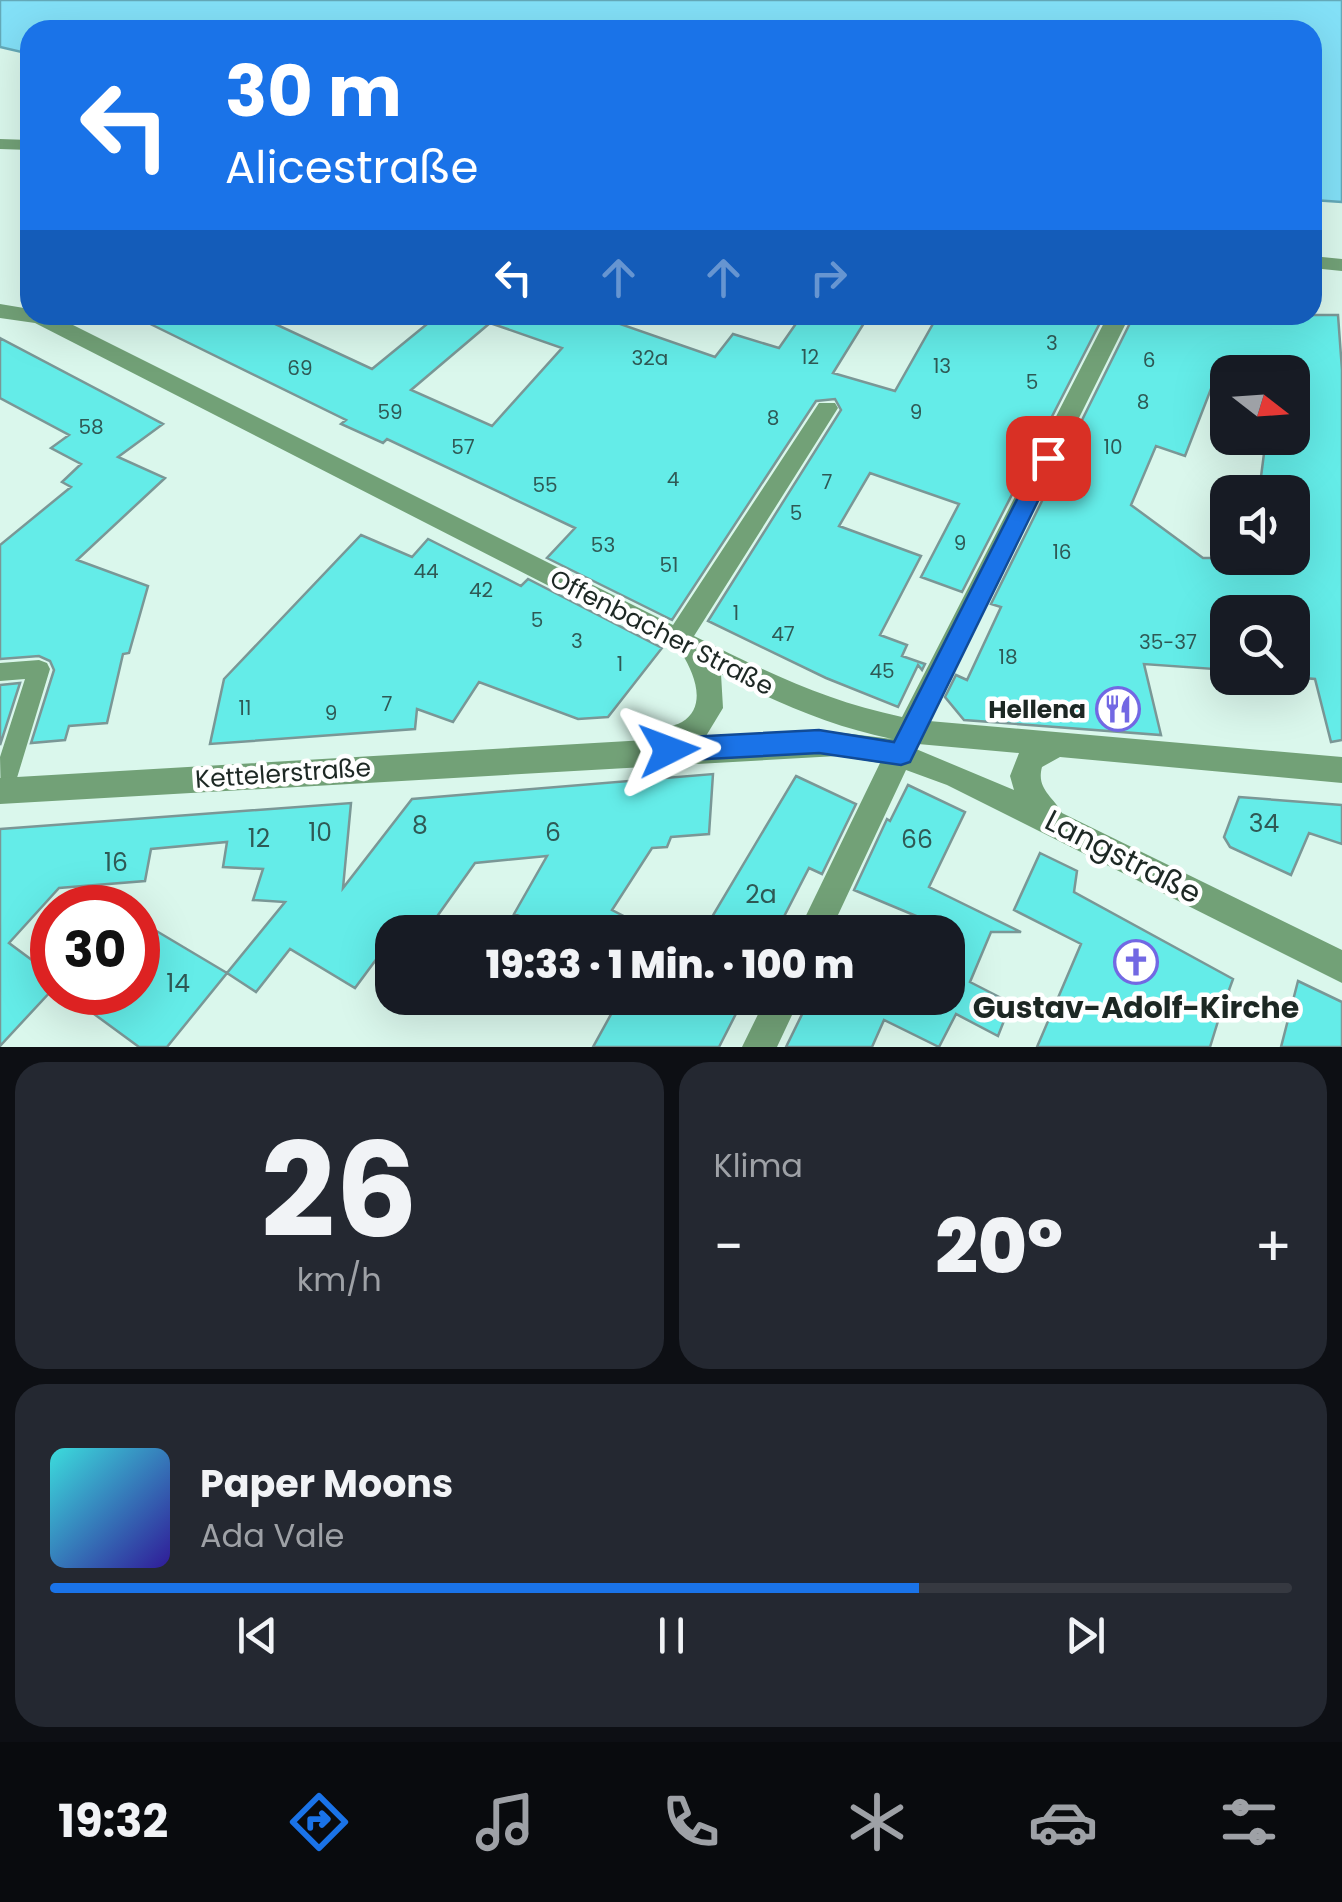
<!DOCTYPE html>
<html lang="de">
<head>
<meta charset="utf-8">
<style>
	body { margin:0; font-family:Poppins,sans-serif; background:#242831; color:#f1f3f6; height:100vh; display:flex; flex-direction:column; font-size:38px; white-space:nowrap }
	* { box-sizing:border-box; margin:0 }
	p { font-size:32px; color:#9ea1a6 }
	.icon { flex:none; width:55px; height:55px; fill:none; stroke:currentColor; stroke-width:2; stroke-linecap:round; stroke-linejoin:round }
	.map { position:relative; height:1047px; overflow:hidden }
	.details { display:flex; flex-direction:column; gap:15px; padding:15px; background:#0d0f14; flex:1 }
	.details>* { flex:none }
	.hud { position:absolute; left:20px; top:20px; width:1302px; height:305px; border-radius:30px; box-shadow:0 10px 40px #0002; background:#1a73e8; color:#fff; overflow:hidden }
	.needle { width:65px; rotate:107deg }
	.fabs { position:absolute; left:1210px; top:355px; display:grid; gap:20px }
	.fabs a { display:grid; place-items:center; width:100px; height:100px; border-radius:20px; background:#171b24; box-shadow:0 10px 40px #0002; font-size:50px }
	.speed { position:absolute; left:30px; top:885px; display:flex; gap:20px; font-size:50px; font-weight:700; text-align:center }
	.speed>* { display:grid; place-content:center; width:130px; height:130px; border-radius:50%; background:#171b24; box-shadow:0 10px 40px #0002; line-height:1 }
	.speed .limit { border:15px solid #d22; background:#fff; color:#111 }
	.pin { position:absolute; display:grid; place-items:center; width:85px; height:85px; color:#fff; margin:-42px; border-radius:20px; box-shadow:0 5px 15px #0006 }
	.me { position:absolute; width:110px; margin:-55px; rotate:87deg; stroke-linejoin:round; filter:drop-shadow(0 0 8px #0008) }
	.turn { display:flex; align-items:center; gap:35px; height:210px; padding:0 40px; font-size:45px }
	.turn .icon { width:130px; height:130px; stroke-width:2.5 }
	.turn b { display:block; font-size:70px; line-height:85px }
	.lanes { display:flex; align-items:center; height:95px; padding:0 40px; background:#0003; justify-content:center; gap:50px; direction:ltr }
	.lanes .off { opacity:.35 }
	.big { font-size:75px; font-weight:800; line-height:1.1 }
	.details .widget { flex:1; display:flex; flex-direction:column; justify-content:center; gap:15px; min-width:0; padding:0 35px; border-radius:30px; background:#242831 }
	.details .dial { align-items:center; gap:0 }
	.dial b { font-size:130px; line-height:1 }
	.song { display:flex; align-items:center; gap:30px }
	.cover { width:120px; height:120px; border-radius:15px; background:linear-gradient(135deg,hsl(180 70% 55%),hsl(250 70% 35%)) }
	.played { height:10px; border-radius:5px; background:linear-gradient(90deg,#1a73e8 70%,#363941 70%) }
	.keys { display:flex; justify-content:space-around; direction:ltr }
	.heat { display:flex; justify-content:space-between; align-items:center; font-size:55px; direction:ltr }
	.details .tiles { flex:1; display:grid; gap:15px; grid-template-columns:1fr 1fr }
	.widget:last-child { grid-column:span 2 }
	.trip { position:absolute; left:375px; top:915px; width:590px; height:100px; border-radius:30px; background:#171b24; box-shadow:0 10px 40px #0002; font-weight:800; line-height:100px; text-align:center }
	.tab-bar { display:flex; height:160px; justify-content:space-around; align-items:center; background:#090b0e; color:#9ea1a6 }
	.tab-bar .icon { width:70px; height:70px }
	.tab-bar .current { color:#1a73e8 }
	.tab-bar b { font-size:45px; color:#f1f3f6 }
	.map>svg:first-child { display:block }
	.water { fill:#83e0f7; stroke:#64a9b8; stroke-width:2.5 }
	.building { fill:#64ece8; stroke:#7a9796; stroke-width:2.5; fill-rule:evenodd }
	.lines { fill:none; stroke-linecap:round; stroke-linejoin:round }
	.lane { fill:#72a177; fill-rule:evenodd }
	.street { fill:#72a177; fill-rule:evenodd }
	.route { fill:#1a73e8; stroke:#114b97; stroke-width:2.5 }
	.labels { text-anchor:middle; stroke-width:9; stroke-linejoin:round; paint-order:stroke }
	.number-label { font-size:20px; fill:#2f5955 }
	.street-label { font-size:25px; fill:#1d2824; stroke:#fff }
	.poi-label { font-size:25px; font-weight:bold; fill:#1d2824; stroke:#fff; text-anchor:end }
	.near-number-label { font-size:25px; fill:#2f5955 }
	.near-street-label { font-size:30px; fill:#1d2824; stroke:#fff }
	.near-poi-label { font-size:30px; font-weight:bold; fill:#1d2824; stroke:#fff }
</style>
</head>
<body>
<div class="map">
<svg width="1342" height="1047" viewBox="0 0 1342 1047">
	<rect width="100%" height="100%" fill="#daf7ec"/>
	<path class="water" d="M0 0H1342V202L1313 200 1312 30H30V54L0 47Z"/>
	<path class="building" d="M132 315H256L372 369 438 315H628L620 324 715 357 733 334 779 348 802 315H869L833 373 895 391 938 315H1104L962 592 921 577 959 504 870 473 839 526 921 556 880 635 907 645 902 656 925 664 922 670 918 665 898 707 826 678 708 621 841 410 835 399 816 401 672 620 547 558 575 528 387 439 383 443 341 424 346 420ZM490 323 562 348 492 426 411 390Z
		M1134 315H1338L1342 370V740L1331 742 1315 679 1292 677V612H1228V670L1144 664 1161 735 964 720 945 697 956 675 967 680 1001 607 991 604ZM1228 372H1292V438H1266L1259 492H1292V558H1203L1131 505 1156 446 1185 456 1216 376 1228 379Z
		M0 338 163 424 118 457 165 478 77 560 148 586 129 653 123 654 107 723 69 726 65 740 31 743 54 670 50 661 39 656 0 659V545L71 487 62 482 81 464 51 448 69 435 0 398Z
		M361 535 412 557 428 539 521 586 528 579 662 648 608 717 578 719 479 682 453 722 417 709 415 729 210 744 224 679Z
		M20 683 0 745V685Z
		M713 774 709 834 671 837 667 847 652 848 612 910 655 932H560L514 914 547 856 475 863 426 932H392V938L355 988 290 949 256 992 227 973 285 902 253 900 263 869 223 867 227 842 151 849 145 881 59 888 9 943 52 975V990L0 1046V829L351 803 343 888 412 799Z
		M796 776 856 804 822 874 809 868 776 932H703Z
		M908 785 965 812 929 887 1021 932H991L970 982 1011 1003 998 1036 956 1014 939 1047 884 1020 872 1047H786L810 998H948V932H915L921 918 854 890 887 819 890 821Z
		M1239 797 1342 805V844L1309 833 1291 875 1230 847 1224 837Z
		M1040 853 1077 871 1074 892 1233 979 1229 990 1233 1013 1219 1018 1210 1047H1037L1081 944 1014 910Z
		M138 920 227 973 167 1047H139L64 992H138Z
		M1298 981 1342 1002V1047H1281Z
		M620 998H744L719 1047H593Z"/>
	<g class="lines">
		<path class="lane" d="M39 660 47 663 50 669 13 791 9 798 1 801 0 757 25 679 0 681V663Z"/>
		<path class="street" d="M0 139 30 140V150L0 149Z
			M1312 256 1342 259V271L1312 268Z
			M0 304 30 309V315H53L673 625 819 403H835L838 408 694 636C765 671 825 701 902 717L1108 315H1130L929 721 1342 757V783L1060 757 1042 767C1036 789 1053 796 1062 813L1342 950V983L947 785 906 770 830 932H798L880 763 837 756 0 804V778L646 740 650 731C660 728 673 727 682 722 708 706 694 673 682 654L35 323 0 318ZM721 674C777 703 830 726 892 739L819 730 706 736 723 708ZM918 744 1019 753 1010 776 1014 790 916 749Z
			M766 998H800L777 1047H742Z"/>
	</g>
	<path class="route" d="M1048 450 1059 458 910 762 901 765 819 753 669 761 660 758 656 750 660 742 669 738 819 730 894 742 1038 458Z"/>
	<defs>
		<g id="restaurant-ring" transform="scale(2.25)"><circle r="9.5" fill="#fff" stroke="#7268e3" stroke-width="1.5"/><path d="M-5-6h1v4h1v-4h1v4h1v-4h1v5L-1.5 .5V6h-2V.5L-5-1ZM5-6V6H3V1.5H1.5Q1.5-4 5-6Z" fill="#7268e3"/></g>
		<g id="church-ring" transform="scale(2.25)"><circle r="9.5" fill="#fff" stroke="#7268e3" stroke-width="1.5"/><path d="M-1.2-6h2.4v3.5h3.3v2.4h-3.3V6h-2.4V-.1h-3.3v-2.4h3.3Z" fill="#7268e3"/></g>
	</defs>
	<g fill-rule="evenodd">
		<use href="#restaurant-ring" x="1118" y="709"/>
		<use href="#church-ring" x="1136" y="962"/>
	</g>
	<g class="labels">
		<g class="number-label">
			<text x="1052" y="350">3</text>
			<text x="810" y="364">12</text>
			<text x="650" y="365">32a</text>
			<text x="1149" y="367">6</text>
			<text x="942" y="373">13</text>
			<text x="300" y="375">69</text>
			<text x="1032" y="389">5</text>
			<text x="1143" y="409">8</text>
			<text x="390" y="419">59</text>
			<text x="916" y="419">9</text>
			<text x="773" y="425">8</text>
			<text x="91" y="434">58</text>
			<text x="463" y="454">57</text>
			<text x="1113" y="454">10</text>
			<text x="673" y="486">4</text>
			<text x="827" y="489">7</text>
			<text x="545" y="492">55</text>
			<text x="796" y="520">5</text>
			<text x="960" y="550">9</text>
			<text x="603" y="552">53</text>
			<text x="1062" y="559">16</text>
			<text x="669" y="572">51</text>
			<text x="426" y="578">44</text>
			<text x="481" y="597">42</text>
			<text x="736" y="620">1</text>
			<text x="537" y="627">5</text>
			<text x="783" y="641">47</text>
			<text x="577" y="648">3</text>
			<text x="1168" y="649">35-37</text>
			<text x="1008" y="664">18</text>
			<text x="620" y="671">1</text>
			<text x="882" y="678">45</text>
			<text x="387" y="711">7</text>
			<text x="245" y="715">11</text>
			<text x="331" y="720">9</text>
		</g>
		<g class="street-label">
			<text transform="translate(662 632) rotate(27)" y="9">Offenbacher Straße</text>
			<text transform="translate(283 773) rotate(-4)" y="9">Kettelerstraße</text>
		</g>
		<g class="poi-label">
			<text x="1086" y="718">Hellena</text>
		</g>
		<g class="near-number-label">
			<text x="1264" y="832">34</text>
			<text x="420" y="834">8</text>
			<text x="320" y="841">10</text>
			<text x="553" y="841">6</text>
			<text x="259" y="847">12</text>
			<text x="917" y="848">66</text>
			<text x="116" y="871">16</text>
			<text x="761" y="903">2a</text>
			<text x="178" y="992">14</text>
		</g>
		<g class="near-street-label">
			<text transform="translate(1123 857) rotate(27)" y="10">Langstraße</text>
		</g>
		<g class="near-poi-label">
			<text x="1136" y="1018">Gustav-Adolf-Kirche</text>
		</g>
	</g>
</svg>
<div class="fabs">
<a><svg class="needle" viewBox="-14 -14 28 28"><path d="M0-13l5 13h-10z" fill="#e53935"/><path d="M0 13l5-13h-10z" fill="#9ea1a6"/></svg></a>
<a><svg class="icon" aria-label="sound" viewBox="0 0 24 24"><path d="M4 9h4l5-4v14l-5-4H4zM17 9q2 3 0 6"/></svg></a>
<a><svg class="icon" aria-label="search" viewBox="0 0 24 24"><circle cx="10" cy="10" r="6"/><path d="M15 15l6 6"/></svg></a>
</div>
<div class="speed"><div class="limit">30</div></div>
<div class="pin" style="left:1048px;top:458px;background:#d93025"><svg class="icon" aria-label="arrive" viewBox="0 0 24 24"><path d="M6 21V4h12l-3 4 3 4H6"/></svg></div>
<svg class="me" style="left:669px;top:750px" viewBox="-20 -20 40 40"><path d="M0-17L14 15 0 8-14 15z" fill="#1a73e8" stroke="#fff" stroke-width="4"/></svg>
<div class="trip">19:33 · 1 Min. · 100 m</div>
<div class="hud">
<div class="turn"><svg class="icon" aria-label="left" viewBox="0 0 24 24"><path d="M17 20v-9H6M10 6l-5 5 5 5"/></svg><div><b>30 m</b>Alicestraße</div></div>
<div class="lanes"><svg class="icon" aria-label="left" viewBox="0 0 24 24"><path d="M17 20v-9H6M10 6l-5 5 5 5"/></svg><svg class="icon off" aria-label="ahead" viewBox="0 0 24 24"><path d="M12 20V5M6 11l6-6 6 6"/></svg><svg class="icon off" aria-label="ahead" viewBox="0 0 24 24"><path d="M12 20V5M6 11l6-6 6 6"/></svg><svg class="icon off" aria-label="right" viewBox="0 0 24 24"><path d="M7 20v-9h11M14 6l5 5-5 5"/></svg></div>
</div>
</div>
<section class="details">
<div class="tiles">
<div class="widget dial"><b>26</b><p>km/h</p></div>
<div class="widget"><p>Klima</p>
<div class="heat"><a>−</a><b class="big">20°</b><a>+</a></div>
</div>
<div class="widget">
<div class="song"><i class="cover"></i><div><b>Paper Moons</b><p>Ada Vale</p></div></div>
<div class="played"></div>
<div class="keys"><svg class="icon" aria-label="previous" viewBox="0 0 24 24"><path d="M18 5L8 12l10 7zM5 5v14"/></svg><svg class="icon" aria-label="pause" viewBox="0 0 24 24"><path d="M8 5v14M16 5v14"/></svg><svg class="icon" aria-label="next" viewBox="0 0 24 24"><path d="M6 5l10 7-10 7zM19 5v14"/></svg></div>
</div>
</div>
</section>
<nav class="tab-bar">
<b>19:32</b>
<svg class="icon current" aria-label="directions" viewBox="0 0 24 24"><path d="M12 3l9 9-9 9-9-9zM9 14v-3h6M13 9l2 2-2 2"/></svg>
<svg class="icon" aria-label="music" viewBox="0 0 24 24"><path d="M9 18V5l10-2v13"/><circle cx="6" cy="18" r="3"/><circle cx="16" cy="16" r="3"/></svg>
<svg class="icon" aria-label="phone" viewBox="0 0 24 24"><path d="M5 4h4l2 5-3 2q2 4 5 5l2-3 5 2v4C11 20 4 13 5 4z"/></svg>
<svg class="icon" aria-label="climate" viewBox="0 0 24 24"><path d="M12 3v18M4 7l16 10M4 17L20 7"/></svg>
<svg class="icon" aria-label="car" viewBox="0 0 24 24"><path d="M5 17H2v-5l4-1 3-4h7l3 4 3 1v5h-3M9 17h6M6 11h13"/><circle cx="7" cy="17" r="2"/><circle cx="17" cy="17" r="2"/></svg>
<svg class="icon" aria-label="filters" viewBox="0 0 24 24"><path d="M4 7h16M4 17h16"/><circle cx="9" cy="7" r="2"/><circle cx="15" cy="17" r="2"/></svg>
</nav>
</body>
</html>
